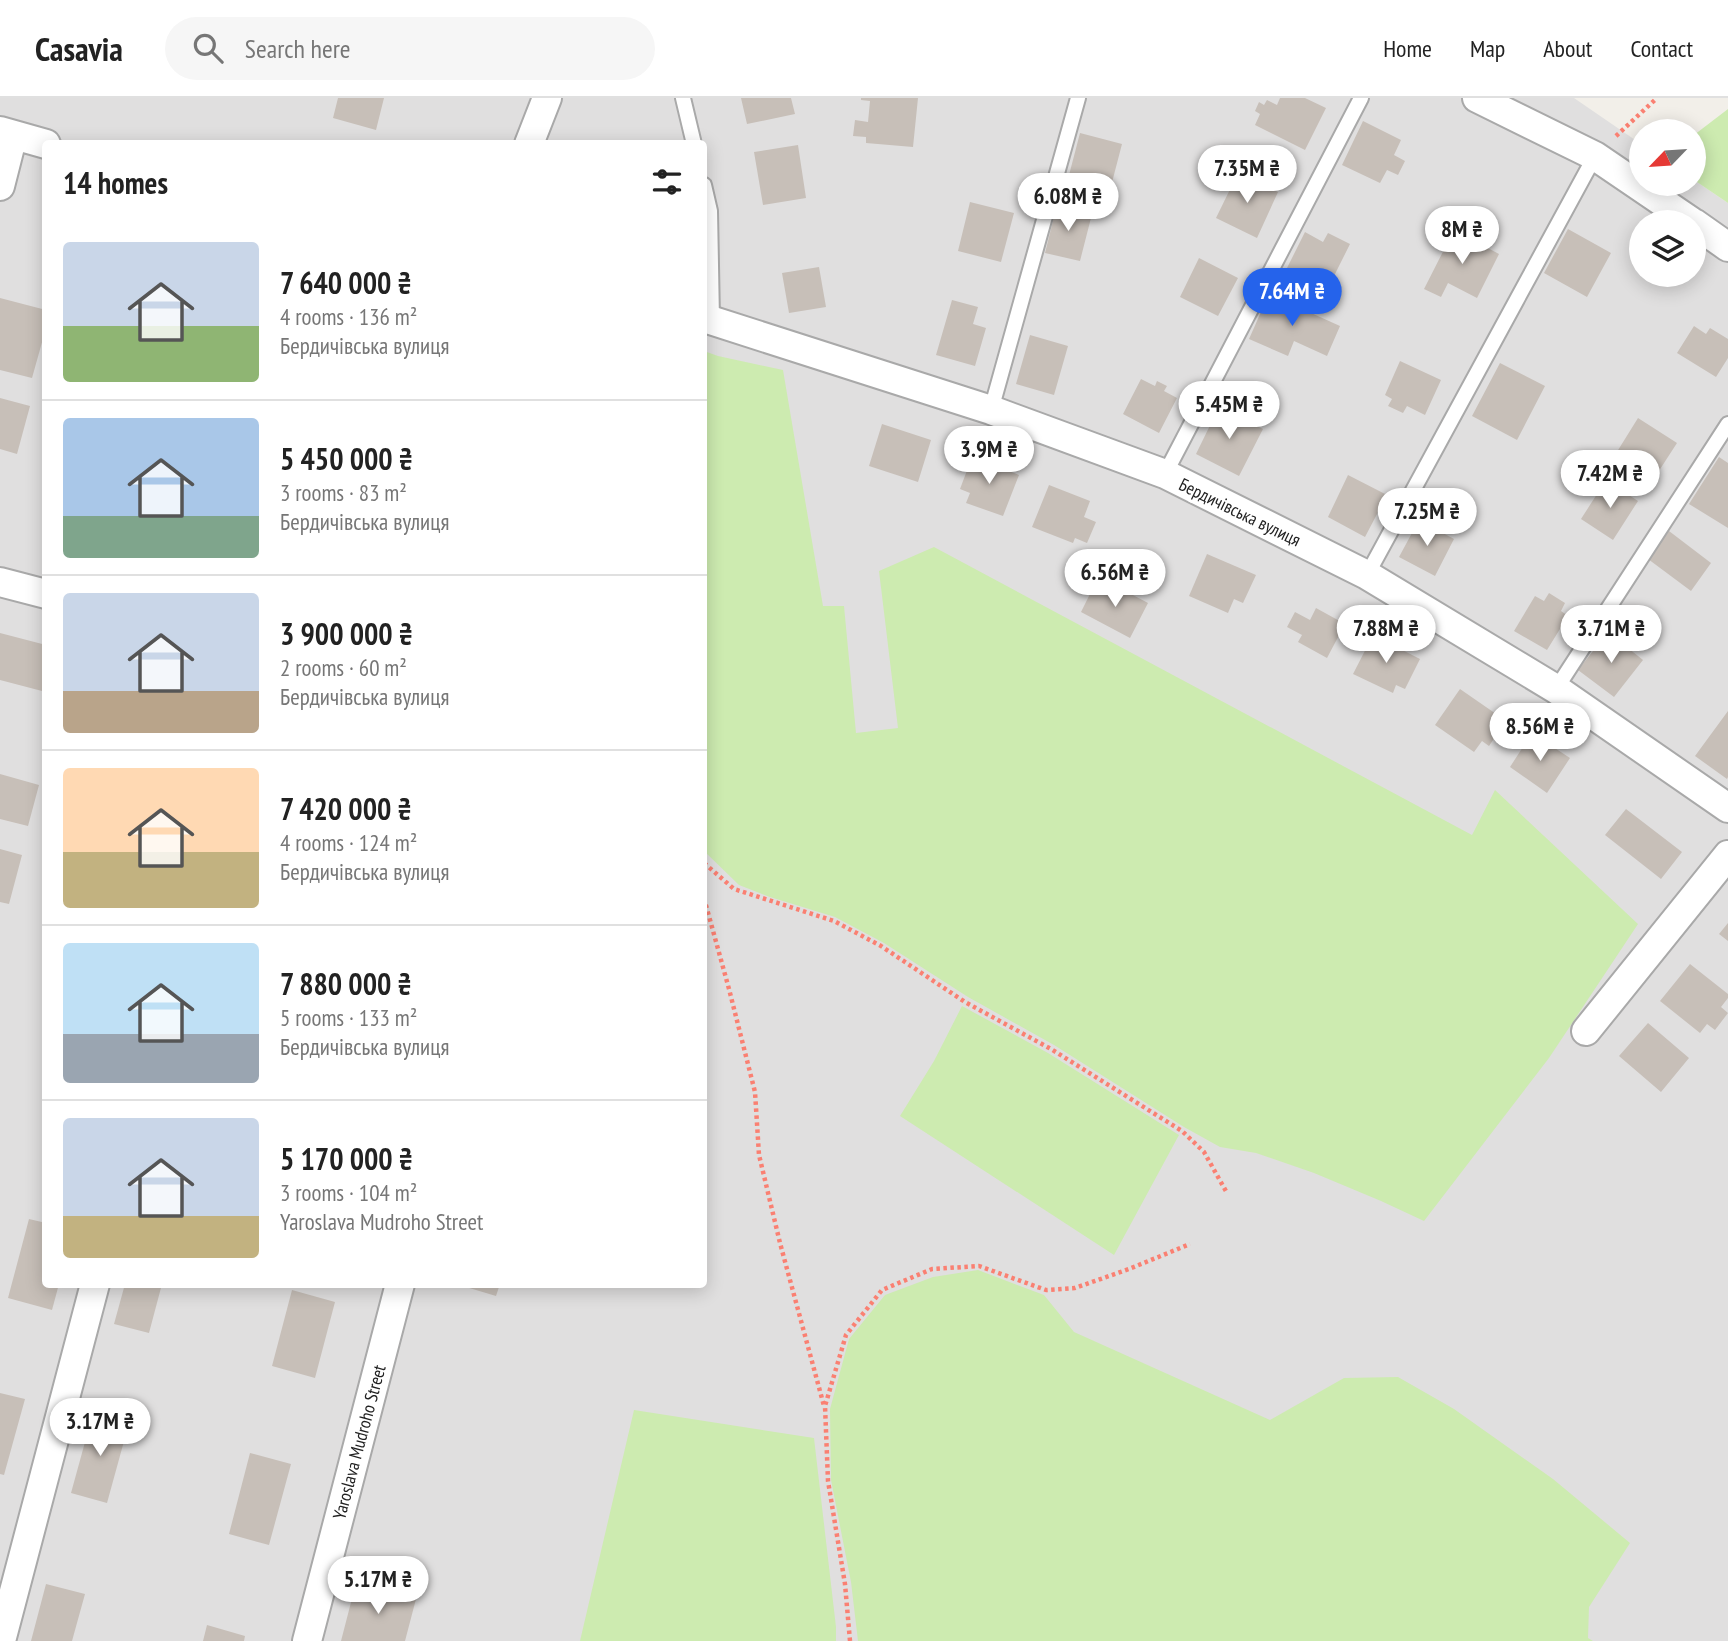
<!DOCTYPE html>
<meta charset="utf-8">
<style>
:root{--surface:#fff;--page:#f6f6f6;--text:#222;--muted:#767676;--line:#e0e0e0;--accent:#2563eb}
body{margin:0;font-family:"PT Sans Narrow",sans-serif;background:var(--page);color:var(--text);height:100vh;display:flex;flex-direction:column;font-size:26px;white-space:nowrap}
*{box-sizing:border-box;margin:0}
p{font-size:23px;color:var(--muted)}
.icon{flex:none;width:38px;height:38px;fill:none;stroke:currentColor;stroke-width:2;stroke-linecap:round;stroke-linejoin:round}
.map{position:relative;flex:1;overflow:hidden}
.side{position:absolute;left:42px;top:42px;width:665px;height:1148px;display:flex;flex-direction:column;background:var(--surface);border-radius:7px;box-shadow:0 4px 18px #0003}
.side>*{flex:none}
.needle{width:46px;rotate:245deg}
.tools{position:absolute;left:1629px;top:21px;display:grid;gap:14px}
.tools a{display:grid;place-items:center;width:77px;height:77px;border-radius:50%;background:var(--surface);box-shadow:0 4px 18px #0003;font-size:35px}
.price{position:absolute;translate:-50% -60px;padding:0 16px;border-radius:24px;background:#fff;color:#222;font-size:23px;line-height:46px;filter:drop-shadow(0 2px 4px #0008)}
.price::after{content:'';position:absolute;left:50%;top:42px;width:21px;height:16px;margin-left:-10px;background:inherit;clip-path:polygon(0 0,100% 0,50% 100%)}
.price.selected{background:var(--accent);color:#fff}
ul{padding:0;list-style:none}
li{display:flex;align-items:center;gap:21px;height:175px;padding:0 21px}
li+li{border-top:2px solid var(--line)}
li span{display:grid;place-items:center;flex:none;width:196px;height:140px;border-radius:7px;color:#555}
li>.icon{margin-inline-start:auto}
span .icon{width:84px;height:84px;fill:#fffc;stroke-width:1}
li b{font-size:30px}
h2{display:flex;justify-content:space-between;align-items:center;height:84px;padding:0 21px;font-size:30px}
header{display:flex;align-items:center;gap:42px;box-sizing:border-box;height:98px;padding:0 35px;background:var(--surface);border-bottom:2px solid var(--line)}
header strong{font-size:33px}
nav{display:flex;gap:38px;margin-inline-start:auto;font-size:24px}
.search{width:490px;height:63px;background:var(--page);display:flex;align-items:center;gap:18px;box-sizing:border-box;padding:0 24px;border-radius:38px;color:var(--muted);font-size:26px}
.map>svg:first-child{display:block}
</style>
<header>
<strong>Casavia</strong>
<div class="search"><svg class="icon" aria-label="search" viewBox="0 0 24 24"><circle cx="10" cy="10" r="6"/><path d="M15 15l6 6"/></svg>Search here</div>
<nav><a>Home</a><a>Map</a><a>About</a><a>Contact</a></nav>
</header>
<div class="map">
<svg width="1728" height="1543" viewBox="0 0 1728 1543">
<rect width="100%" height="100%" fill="#f2efe9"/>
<!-- residential -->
<path fill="#e0dfdf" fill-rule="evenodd" d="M0,0H1574L1641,46L1642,86H1694V82L1728,105V1543H0ZM46,46H704V1186H46ZM1642,124H1694V177H1642Z"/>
<!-- grass -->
<path fill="#cdebb0" d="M1728,11V105L1694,82V37Z
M704,253L718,258L783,272L823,508H844L856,635L898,630L879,473L934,449L1472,737L1495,692L1638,826L1549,960L1424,1123L1381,1103L1314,1075L1256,1055L1220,1049L1184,1029L1054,947L968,899L884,845L835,819L770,799L739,787L704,753Z
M962,908L1048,955L1179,1037L1114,1157L900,1018L934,963Z
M978,1172L1044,1197L1074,1234L1270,1322L1344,1280L1398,1279L1454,1311L1553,1381L1630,1445L1589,1509L1588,1540L1593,1543H858L851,1484L831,1382L830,1311L849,1241L885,1197L933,1179Z
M634,1312L814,1340L836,1529V1543H580Z"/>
<!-- building -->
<path fill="#c7bfb8" d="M338,0H384L376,32L333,20Z
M741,0H791L795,16L747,26Z
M861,0H918L913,49L866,45V39L853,38L855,22L868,24L870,3L861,2Z
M1280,0H1305L1326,10L1305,52L1255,27L1260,16L1255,13L1259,4L1264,7L1267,2L1277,7Z
M1363,23L1401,42L1394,57L1405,63L1398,77L1387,72L1380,85L1342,67Z
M1080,35L1122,46L1110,92L1068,81Z
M798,47L806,100L763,107L754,54Z
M1238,75L1278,94L1257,140L1216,120Z
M970,104L1014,115L1001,164L958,153Z
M1057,107L1092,116L1080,163L1045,155Z
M1568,131L1611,155L1587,199L1544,175Z
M1454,132L1499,156L1477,200L1448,185L1441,199L1424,191Z
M1305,134L1323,144L1328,135L1350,146L1327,192L1286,172Z
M1199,160L1238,180L1218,218L1180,199Z
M819,169L826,209L789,215L782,175Z
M1269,196L1340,228L1327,258L1294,243L1288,258L1249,241Z
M0,200L46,212V230L32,280L0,272Z
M952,202L978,209L973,226L986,230L975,268L936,257Z
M1694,228L1706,236L1710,230L1728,241V260L1716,279L1677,255Z
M1030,237L1068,248L1054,297L1016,286Z
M1400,263L1441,282L1425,317L1407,308L1403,315L1388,308L1392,301L1385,297Z
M1500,265L1545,288L1517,342L1472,318Z
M1141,281L1155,288L1157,283L1167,288L1164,293L1177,300L1159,335L1123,316Z
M0,300L30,308L17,356L0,351Z
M1219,309L1263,331L1239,378L1196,356Z
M1638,320L1677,345L1653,382L1615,357Z
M882,326L931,342L918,384L869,368Z
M972,359L1019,377L1003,418L966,405L970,395L960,391Z
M1719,359L1728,365V430L1689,406Z
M1348,377L1387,397L1365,439L1328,419Z
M1606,382L1638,403L1613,442L1581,421Z
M1049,387L1090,403L1084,419L1096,424L1087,445L1075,440L1073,445L1032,429Z
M1419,422L1454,441L1435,478L1399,459Z
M1669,433L1711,465L1691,493L1648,461Z
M1207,456L1256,477L1243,505L1234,501L1228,515L1189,498Z
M1095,486L1110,494L1114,487L1148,505L1130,540L1081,514Z
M1549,495L1565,505L1561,513L1568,518L1547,552L1514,533L1535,498L1544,503Z
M1316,510L1345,526L1327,560L1298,544L1302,537L1287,529L1295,514L1310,522Z
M1608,534L1643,562L1614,599L1578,572Z
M0,535L46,547V581L42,593L0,582Z
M1373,537L1420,561L1405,591L1396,587L1393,595L1353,576Z
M1460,591L1499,618L1490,631L1497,636L1489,648L1482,643L1474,654L1435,627Z
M1728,613V679L1727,681L1695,658Z
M1532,635L1570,660L1547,695L1510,669Z
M0,676L39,687L28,728L0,721Z
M1626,711L1682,754L1661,781L1605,737Z
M0,751L22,757L9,806L0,804Z
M1728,825V843L1719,836Z
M1690,866L1728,896V900L1721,909L1728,915L1715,932L1707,926L1700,935L1660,903Z
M1648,925L1689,960L1661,994L1619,958Z
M29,1121L46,1125V1186H59L52,1212L8,1200Z
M125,1186H162L149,1235L114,1226Z
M456,1186H500L496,1198Z
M292,1192L335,1204L315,1280L272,1268Z
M0,1295L25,1301L4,1377L0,1376Z
M93,1315L129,1325L107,1405L71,1395Z
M250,1355L291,1366L269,1447L229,1436Z
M356,1485L416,1501L405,1543H341Z
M46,1486L85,1496L72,1543H31Z
M207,1527L245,1538L244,1543H203Z"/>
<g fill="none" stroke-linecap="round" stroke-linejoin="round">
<defs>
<path id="lane" d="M683,0L694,46
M704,87L710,113L712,222
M991,312L1078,0
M1165,376L1361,0
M1367,477L1595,58
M1556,591L1728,326"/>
<path id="street" d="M1477,0L1595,58L1692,124
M0,33L46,46
M529,46L547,0
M0,88L13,37
M1694,125L1728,149
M704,220L991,312L1165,376L1367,477L1556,591L1728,710
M0,484L46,496
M1586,933L1728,757
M1,1543L95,1186
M307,1543L400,1186"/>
</defs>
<!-- lane casing -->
<use href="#lane" stroke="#a9a9a9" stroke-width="18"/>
<!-- street casing -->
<use href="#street" stroke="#a9a9a9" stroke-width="32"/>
<!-- path -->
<path stroke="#fa8072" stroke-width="4.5" stroke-dasharray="3.5 3.5" stroke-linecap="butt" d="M1616,38L1657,0
M704,765L734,791L834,823L881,848L965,904L1051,951L1182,1033L1204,1054L1227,1095
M704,800L729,891L755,994L759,1057L780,1145L824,1308
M850,1543L845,1486L828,1383L825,1308L846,1237L882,1192L932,1171L979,1168L1046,1192L1075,1190L1129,1171L1190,1146"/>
<!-- lane -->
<use href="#lane" stroke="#fff" stroke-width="14"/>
<!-- street -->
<use href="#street" stroke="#fff" stroke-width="28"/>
</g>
<g text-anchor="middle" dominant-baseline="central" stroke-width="6" stroke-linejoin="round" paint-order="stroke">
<!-- street labels -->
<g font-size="18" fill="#222" stroke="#fff">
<text transform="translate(1240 414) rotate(26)">Бердичівська вулиця</text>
<text transform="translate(359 1344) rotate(-75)">Yaroslava Mudroho Street</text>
</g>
</g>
</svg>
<div class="tools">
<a><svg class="needle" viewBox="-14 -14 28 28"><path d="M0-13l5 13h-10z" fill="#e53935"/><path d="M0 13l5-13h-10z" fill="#767676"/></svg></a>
<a><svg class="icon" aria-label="layers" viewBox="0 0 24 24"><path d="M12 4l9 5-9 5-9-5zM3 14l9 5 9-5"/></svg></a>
</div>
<b class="price" style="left:1247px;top:107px">7.35M ₴</b>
<b class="price" style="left:1068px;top:135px">6.08M ₴</b>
<b class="price" style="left:1462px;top:168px">8M ₴</b>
<b class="price selected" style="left:1292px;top:230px">7.64M ₴</b>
<b class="price" style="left:1229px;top:343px">5.45M ₴</b>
<b class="price" style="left:989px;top:388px">3.9M ₴</b>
<b class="price" style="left:1610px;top:412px">7.42M ₴</b>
<b class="price" style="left:1427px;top:450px">7.25M ₴</b>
<b class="price" style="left:1115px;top:511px">6.56M ₴</b>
<b class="price" style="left:1386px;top:567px">7.88M ₴</b>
<b class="price" style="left:1611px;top:567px">3.71M ₴</b>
<b class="price" style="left:1540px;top:665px">8.56M ₴</b>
<b class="price" style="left:100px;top:1360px">3.17M ₴</b>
<b class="price" style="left:378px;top:1518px">5.17M ₴</b>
<section class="side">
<h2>14 homes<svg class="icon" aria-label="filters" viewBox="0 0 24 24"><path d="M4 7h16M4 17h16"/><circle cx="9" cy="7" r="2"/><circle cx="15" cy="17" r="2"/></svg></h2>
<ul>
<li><span style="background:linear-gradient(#c9d6e8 60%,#8fb573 0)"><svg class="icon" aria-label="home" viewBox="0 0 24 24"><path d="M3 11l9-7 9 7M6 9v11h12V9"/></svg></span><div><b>7 640 000 ₴</b><p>4 rooms · 136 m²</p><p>Бердичівська вулиця</p></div></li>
<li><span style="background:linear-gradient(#a9c7e8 70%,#7fa58c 0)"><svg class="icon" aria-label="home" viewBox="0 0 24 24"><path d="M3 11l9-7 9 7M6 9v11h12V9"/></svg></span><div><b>5 450 000 ₴</b><p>3 rooms · 83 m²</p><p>Бердичівська вулиця</p></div></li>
<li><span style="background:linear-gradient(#c9d6e8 70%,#b9a48a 0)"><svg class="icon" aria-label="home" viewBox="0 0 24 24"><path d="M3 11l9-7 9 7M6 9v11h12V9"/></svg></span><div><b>3 900 000 ₴</b><p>2 rooms · 60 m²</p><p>Бердичівська вулиця</p></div></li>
<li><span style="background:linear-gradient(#ffd9b3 60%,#c2b280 0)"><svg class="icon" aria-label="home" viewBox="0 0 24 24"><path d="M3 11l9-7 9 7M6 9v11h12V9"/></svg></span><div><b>7 420 000 ₴</b><p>4 rooms · 124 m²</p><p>Бердичівська вулиця</p></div></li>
<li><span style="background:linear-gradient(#bfe0f5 65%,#9aa5b1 0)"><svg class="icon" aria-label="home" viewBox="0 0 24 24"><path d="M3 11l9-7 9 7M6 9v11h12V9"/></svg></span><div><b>7 880 000 ₴</b><p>5 rooms · 133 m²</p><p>Бердичівська вулиця</p></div></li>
<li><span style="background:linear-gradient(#c9d6e8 70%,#c2b280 0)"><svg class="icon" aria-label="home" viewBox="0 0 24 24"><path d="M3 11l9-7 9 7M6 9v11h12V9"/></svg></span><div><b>5 170 000 ₴</b><p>3 rooms · 104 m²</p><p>Yaroslava Mudroho Street</p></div></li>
</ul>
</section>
</div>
